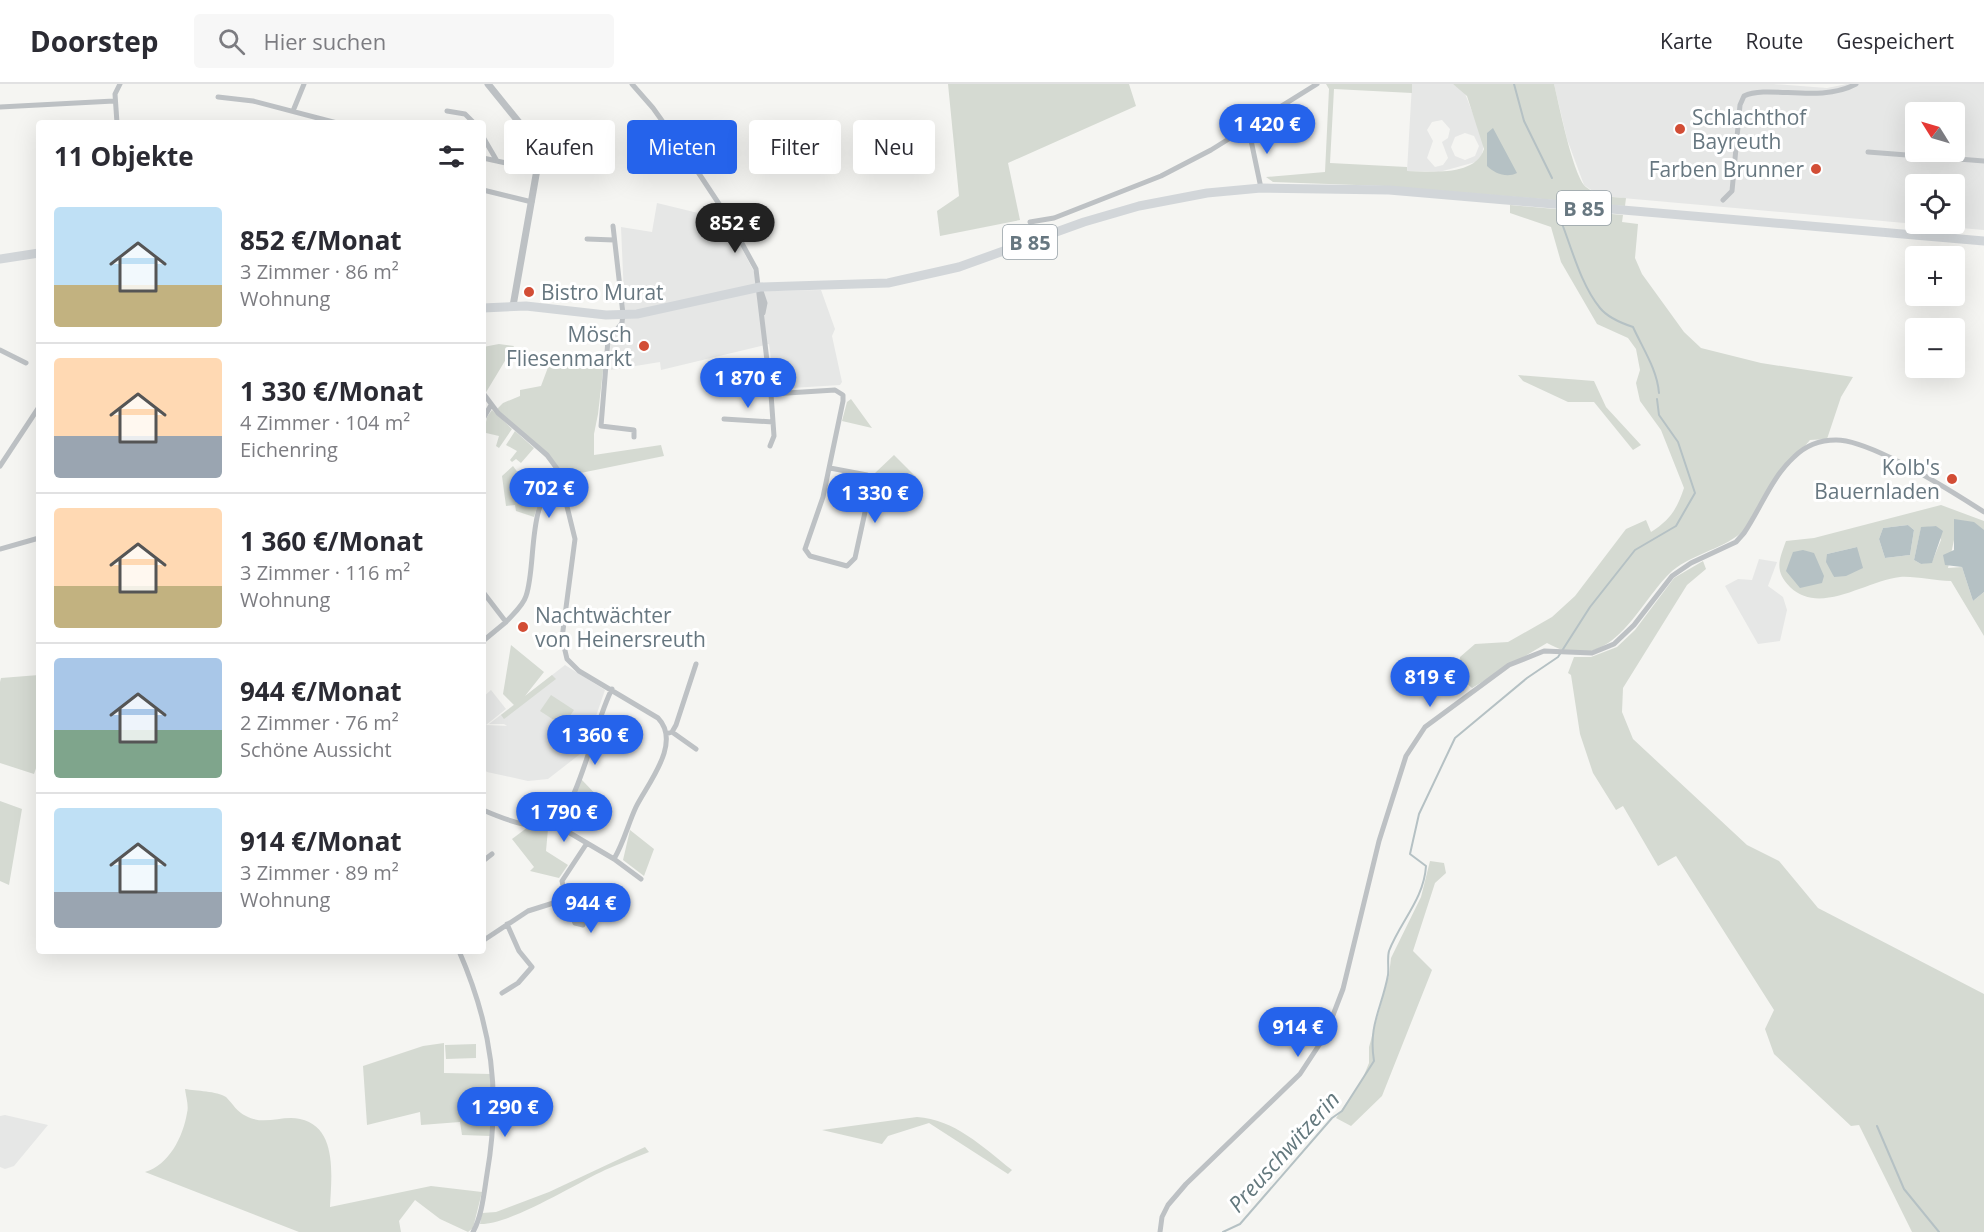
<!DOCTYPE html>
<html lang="de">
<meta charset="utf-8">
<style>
:root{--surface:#fff;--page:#f7f7f7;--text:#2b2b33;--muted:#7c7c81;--line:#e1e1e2;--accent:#2563eb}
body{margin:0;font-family:"Open Sans",sans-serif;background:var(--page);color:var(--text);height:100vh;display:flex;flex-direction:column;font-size:22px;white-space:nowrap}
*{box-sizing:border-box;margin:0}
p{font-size:20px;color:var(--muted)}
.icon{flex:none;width:33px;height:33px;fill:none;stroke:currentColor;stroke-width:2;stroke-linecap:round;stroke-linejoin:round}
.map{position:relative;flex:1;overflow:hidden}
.side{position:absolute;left:36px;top:36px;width:450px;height:834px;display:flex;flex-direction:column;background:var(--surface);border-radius:6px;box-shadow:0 6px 24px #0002}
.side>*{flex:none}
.guide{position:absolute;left:504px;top:36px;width:570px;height:54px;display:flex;gap:12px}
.needle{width:39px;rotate:307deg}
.fabs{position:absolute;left:1905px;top:18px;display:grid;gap:12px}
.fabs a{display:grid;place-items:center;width:60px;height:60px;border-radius:6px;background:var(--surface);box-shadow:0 6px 24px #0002;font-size:30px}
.price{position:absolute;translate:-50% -51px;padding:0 14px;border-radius:21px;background:var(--accent);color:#fff;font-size:20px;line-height:39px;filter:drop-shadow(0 2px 3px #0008)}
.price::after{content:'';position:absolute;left:50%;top:36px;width:18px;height:14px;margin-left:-9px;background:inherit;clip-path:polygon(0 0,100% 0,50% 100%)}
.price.selected{background:#222;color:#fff}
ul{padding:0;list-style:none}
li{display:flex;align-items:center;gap:18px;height:150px;padding:0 18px}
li+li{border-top:2px solid var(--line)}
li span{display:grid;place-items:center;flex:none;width:168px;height:120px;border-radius:6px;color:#555}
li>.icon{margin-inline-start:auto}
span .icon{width:72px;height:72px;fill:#fffc;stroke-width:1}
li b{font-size:26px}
h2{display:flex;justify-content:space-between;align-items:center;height:72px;padding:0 18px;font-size:26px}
.tag{padding:0 21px;border-radius:6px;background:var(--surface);box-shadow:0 6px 24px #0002;font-size:21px;line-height:54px}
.tag.selected{background:var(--accent);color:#fff}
header{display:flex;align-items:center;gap:36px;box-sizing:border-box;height:84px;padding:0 30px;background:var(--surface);border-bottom:2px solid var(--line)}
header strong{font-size:28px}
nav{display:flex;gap:33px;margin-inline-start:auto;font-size:21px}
.search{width:420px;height:54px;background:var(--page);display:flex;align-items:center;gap:15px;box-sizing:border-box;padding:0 21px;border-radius:6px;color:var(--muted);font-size:22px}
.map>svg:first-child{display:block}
</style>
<header>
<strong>Doorstep</strong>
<div class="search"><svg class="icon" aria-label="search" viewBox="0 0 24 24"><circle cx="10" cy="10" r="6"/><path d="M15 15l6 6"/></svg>Hier suchen</div>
<nav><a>Karte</a><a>Route</a><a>Gespeichert</a></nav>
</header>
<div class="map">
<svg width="1984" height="1148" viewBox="0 0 1984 1148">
<rect width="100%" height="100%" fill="#f5f5f2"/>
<!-- built -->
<path fill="#e6e7e6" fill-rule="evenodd" d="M1412,0H1453L1464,7L1484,58L1482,71L1476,78L1439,88L1407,87ZM1442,36L1450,45L1448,54L1442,58L1448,74L1443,81L1435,83L1427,74L1433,57L1427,46L1432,38ZM1465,49L1474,52L1479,62L1475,72L1465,76L1455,72L1451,63L1455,53Z
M1554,0H1773L1827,4L1847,0H1984V146L1600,112L1584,101L1567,55ZM1916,28H1954V68H1916ZM1916,100H1954V140H1916Z
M657,119L727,136L764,207L821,206L835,245L832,252L842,298L840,301L775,305L769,260L661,286L660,278L611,286L610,258L625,236L621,143L652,148Z
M1759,475L1777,478L1768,502L1783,513L1787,526L1780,557L1758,560L1725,502L1738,495L1752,496Z
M565,581L605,606L584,667L548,695L528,697L487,688L483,685V613L491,606L506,625L486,641L507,642L504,640H489Z
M5,1031L48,1041L14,1082L5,1085L0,1083V1032Z"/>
<!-- green -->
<path fill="#d5dad2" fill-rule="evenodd" d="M948,0H1129L1136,22L1008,79L1020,136L940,152L937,127L959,112Z
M1326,0H1412V9L1334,5L1330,79L1407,83V87C1431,88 1476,92 1484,65L1467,12L1453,0H1554C1559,20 1573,92 1586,103C1598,113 1611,113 1626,114L1625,122L1384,102L1273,98L1266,93L1325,88L1329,5Z
M1510,121L1623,131L1622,138L1638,140L1635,174L1642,190L1684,248L1701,264L1761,279L1853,293L1841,313L1827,355L1810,356C1799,369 1787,382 1778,395C1768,410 1754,438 1741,449C1721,466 1688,471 1669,490C1636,523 1610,594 1547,559L1472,604L1459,593L1460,573L1475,560L1508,558L1552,533L1575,512L1626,445L1646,436L1651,448C1670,436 1677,425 1684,404L1661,346L1640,317L1636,299L1640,286L1636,265L1628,254L1597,240L1561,178L1551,143L1510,129Z
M499,260L514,262L485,310L483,263Z
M567,269L602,273L604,278L598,330L594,350V371L661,361L664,372L561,393L559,386L496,326L503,319L520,312V306L541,302L553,270Z
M1518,291L1594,297L1606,323L1641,361L1633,366L1594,318H1568L1523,297Z
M851,315L872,344L842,337L847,318Z
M492,326L512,345L499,364L496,362L499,352L486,349L483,353L487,333Z
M515,347L534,364L521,379L516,375L512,378L510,376L517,367L506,361Z
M894,371L919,396L918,397L875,389Z
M513,382L522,394L527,393L536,400L530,407L516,403L514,413L519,415L520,419L528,421L532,413L539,417L534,433L516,427L515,421L506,422L502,392Z
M1941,421L1984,437V446L1954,456L1948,484L1962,483L1973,517L1984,508V552L1951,497C1934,497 1916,492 1900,493C1865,497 1820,532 1790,503C1774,487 1779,476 1786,457L1814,454ZM1908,441L1914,446L1910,471L1885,474L1879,455L1883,444ZM1936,442L1941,456L1932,478L1921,480L1914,476L1921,444ZM1857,463L1834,493L1827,470Z
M1703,477L1706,485L1687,501L1623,604L1622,628L1633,655L1747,761L1779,777L1818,824L1984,910V1148H1912L1859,1041L1851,1042L1774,970L1765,945L1774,926L1676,772L1658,782L1623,722L1616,726L1593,689L1580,650L1571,591L1568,589L1574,573H1591L1617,563L1635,546L1674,494Z
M511,561L544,588L525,612L552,591L556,595L504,635L501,631L514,621L503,610Z
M39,591V676L34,690L0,679V598L1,594Z
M551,611L574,626L563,642L540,627Z
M581,695L607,722L599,743L573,716Z
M0,717L22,725L9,801L0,797Z
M528,743L548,745L546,767L568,781L559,794L530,787L534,783L512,755Z
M630,746L654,765L644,792L623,776Z
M1430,777L1444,779L1446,789L1435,799L1413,867L1432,886L1382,1012L1351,1042L1336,1034L1362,996L1369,979V963L1389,891L1391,874L1421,813Z
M444,959V989L491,990V1052L462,1051L460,1038L421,1041L420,1028L367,1041L363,982L423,962Z
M476,960V974L446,975L445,961Z
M185,1005C196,1007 217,1007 226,1013C232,1019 238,1029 246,1032C264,1042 282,1031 300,1035C339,1043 331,1096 330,1123L431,1102L482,1108L473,1144L468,1148L440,1135L415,1116L399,1137L401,1148H299L145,1088C169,1081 183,1053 187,1029C189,1022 186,1013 185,1005Z
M917,1033C954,1035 983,1063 1012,1086L1008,1090L929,1039L888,1052L882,1060L822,1046Z
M645,1063L649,1068C634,1074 619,1080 605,1086C575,1100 510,1141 480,1140L482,1129L496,1128L549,1108Z"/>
<!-- water -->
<path fill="#b5c1c4" d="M1493,44L1517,89C1507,94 1495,90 1487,82V49Z
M1954,435L1974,438L1984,446V508L1973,517L1962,483L1945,481L1943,471L1954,466Z
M1908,441L1914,446L1910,471L1885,474L1879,455L1883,444Z
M1936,442L1943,447L1932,479L1921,480L1914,476L1921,443Z
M1857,463L1863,484L1846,492L1834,493L1826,478L1827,470Z
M1803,466L1814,469L1824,492L1822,499L1800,504L1786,487L1793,468Z"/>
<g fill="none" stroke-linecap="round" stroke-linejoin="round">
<!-- stream -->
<path stroke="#b5c1c4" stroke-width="2" d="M1514,0L1524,37L1552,94
M1561,137C1572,165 1581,201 1600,224C1608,234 1621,239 1633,243C1643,265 1657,285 1659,309
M1877,1042L1904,1105L1939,1148
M1223,1148L1240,1140L1332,1034L1342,1027L1374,977C1368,941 1382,924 1388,891C1389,883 1387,874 1389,867C1400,838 1424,815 1426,782L1410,770L1419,730L1455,654L1527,594L1558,573L1590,523L1635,466L1676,442L1695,409L1678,358L1659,331L1657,315"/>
<!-- minor -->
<path stroke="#bdc1c4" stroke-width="5" d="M632,0L653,24L690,76L727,132L756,185L771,310L774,352L770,362
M218,13L253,17L337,39
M0,23L114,17
M293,27L304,0
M447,27L465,30L474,39
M117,39L115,10L120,0
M1248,42L1261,104
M483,53L497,77
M1868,68L1984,77
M483,74L538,86
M483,106L532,118
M1723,116L1732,107L1740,21L1744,12C1768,0 1819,20 1856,0
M1030,138L1054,134L1161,92L1211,66L1317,0
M613,142L623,230L622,239L608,256L601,342L634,346V353
M587,155L614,156
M760,204L765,219L763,229
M0,266L26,279
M483,309L498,329L547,371L558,386L575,455L562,554L567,575L579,587L658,634C682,659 648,699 636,723C628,740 624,758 614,775
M771,310L835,306L843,311V317L823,413L805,465L810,472L847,482L855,474L872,396L867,391L830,384
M483,335L491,321
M724,335L773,338
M0,382L39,323
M0,465L39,454
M483,508L506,538L483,557
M506,538C513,530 523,522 526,512C537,481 526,413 560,397
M672,648L696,665
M666,650L672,648L676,641L696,580
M483,726C499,733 538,749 554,739C578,724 596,634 612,605
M553,739L614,775L641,795
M483,777L492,770
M566,815L575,839L583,841L585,833L571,826
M484,856L528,827L566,815L562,797L587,759
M459,867C492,943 501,1009 487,1090C484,1109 482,1132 473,1148
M502,909L518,899L532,883L519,867L507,840
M1160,1148L1162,1133L1168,1121L1186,1100L1300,990L1325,952L1343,905L1379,757L1406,672L1425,643L1509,581L1544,567L1592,569L1614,560L1634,541L1672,492L1691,479L1736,458L1744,449C1761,424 1771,394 1794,373C1805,362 1820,356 1836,356C1871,356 1953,408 1984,428"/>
<!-- tertiary -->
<path stroke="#bdc1c4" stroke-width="7" d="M488,0L526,47L539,74L513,222"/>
<!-- primary -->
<path stroke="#d2d6d9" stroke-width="9" d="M0,175L39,169
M483,224L526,222L606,231L637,230L760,203L888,199L959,183L1084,138L1139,122L1207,109L1261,104L1389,106L1984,157"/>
</g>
<!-- markers -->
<g fill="#d24d35" stroke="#fff" stroke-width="2">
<circle cx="1680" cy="45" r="6"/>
<circle cx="1816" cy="85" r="6"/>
<circle cx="529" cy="208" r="6"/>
<circle cx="644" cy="262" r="6"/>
<circle cx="1952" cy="395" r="6"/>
<circle cx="523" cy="543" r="6"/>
</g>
<g text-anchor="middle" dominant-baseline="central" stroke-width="6" stroke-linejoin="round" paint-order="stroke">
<!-- shield labels -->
<g fill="#fff" stroke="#95a0a6" stroke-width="1.5">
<rect x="1557" y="107" width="54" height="34" rx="4.5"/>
<rect x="1003" y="141" width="54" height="34" rx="4.5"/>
</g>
<g font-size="20" font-weight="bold" fill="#677780">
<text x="1584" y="124">B 85</text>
<text x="1030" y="158">B 85</text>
</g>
<!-- poi labels -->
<g font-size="21" fill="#677780" stroke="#fff" text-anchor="start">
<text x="1692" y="33">Schlachthof<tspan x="1692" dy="24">Bayreuth</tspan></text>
<text x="1804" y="85" text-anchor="end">Farben Brunner</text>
<text x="541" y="208">Bistro Murat</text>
<text x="632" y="250" text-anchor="end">Mösch<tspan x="632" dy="24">Fliesenmarkt</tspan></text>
<text x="1940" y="383" text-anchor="end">Kolb's<tspan x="1940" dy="24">Bauernladen</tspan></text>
<text x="535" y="531">Nachtwächter<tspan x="535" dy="24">von Heinersreuth</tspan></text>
</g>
<!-- water labels -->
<g font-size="22" font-style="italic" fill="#63787d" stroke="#fff">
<text transform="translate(1283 1067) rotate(-48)">Preuschwitzerin</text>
</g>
</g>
</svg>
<div class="fabs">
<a><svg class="needle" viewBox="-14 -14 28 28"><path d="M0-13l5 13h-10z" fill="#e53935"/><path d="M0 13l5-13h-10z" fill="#7c7c81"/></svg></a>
<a><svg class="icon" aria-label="locate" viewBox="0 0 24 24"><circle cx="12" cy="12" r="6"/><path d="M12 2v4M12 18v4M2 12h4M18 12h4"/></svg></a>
<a>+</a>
<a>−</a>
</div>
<b class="price" style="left:1267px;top:71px">1 420 €</b>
<b class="price selected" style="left:735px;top:170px">852 €</b>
<b class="price" style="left:748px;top:325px">1 870 €</b>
<b class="price" style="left:549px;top:435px">702 €</b>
<b class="price" style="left:875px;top:440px">1 330 €</b>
<b class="price" style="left:1430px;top:624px">819 €</b>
<b class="price" style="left:595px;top:682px">1 360 €</b>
<b class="price" style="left:564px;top:759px">1 790 €</b>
<b class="price" style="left:591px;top:850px">944 €</b>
<b class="price" style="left:1298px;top:974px">914 €</b>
<b class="price" style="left:505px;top:1054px">1 290 €</b>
<div class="guide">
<a class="tag">Kaufen</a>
<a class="tag selected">Mieten</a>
<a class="tag">Filter</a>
<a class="tag">Neu</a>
</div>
<section class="side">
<h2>11 Objekte<svg class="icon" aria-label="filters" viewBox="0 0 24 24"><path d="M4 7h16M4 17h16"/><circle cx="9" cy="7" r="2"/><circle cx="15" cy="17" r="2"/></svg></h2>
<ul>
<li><span style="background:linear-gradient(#bfe0f5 65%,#c2b280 0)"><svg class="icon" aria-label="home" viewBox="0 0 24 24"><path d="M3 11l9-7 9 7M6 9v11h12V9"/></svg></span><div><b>852 €/Monat</b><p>3 Zimmer · 86 m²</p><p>Wohnung</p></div></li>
<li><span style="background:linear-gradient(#ffd9b3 65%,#9aa5b1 0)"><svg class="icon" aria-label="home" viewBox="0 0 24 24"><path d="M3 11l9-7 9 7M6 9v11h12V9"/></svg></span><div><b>1 330 €/Monat</b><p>4 Zimmer · 104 m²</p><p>Eichenring</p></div></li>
<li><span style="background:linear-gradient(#ffd9b3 65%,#c2b280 0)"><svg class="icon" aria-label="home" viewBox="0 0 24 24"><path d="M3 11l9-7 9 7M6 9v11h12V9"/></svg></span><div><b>1 360 €/Monat</b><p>3 Zimmer · 116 m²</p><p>Wohnung</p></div></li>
<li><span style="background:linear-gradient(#a9c7e8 60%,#7fa58c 0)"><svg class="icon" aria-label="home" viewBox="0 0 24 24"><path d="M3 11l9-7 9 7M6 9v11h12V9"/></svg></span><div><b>944 €/Monat</b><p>2 Zimmer · 76 m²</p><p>Schöne Aussicht</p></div></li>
<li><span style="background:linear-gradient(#bfe0f5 70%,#9aa5b1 0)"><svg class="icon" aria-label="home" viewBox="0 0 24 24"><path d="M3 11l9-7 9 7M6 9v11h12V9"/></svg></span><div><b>914 €/Monat</b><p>3 Zimmer · 89 m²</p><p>Wohnung</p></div></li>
</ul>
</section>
</div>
